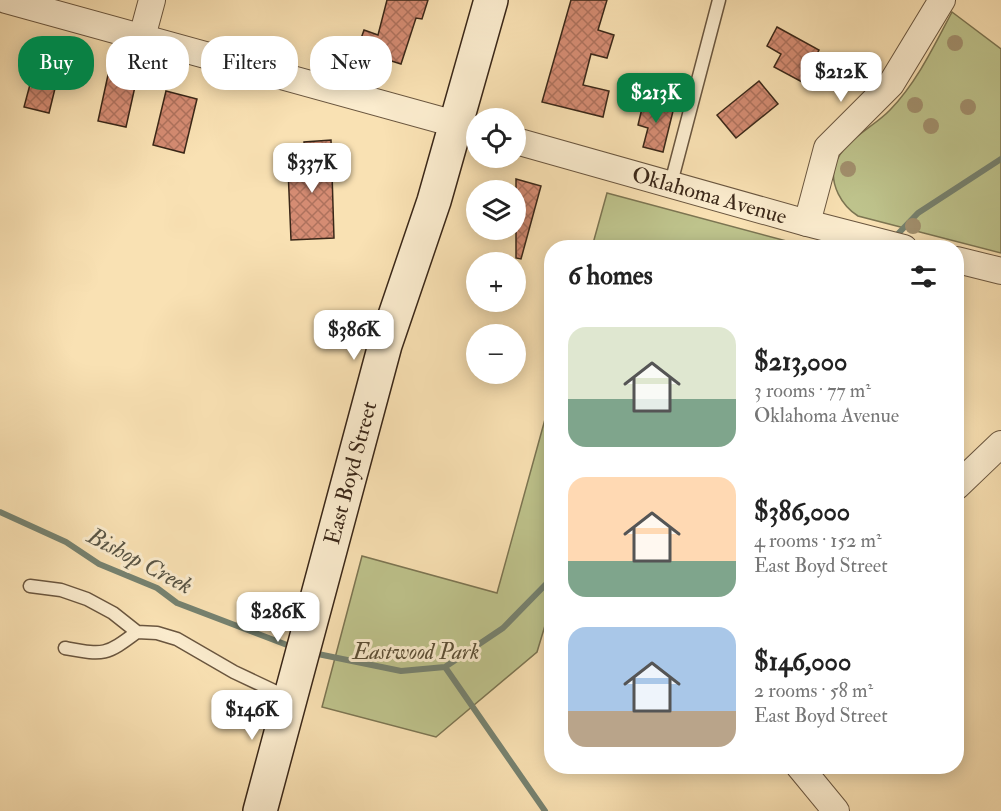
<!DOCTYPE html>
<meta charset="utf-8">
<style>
:root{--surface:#fff;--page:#f6f6f6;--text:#222;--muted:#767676;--accent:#0b8043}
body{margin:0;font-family:"IM FELL Double Pica",serif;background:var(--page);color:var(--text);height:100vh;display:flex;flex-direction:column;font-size:22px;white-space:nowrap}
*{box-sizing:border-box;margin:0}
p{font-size:20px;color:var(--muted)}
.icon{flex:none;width:33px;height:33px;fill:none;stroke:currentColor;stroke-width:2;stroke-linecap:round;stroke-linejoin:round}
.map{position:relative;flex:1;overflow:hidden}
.sheet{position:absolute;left:544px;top:240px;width:420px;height:534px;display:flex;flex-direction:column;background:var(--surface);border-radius:24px;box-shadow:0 3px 15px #0003}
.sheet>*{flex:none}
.banner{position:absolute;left:18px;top:36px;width:436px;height:54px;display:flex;gap:12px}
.tools{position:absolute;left:466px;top:108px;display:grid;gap:12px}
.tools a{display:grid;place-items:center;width:60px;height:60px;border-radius:50%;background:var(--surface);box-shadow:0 3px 15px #0003;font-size:30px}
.price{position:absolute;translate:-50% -51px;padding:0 14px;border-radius:12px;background:#fff;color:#222;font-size:20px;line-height:39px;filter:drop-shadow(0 2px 3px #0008)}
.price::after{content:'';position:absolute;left:50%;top:36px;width:18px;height:14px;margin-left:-9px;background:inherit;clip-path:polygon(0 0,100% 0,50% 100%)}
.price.selected{background:var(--accent);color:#fff}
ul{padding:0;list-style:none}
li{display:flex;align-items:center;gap:18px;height:150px;padding:0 24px}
li span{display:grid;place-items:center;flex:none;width:168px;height:120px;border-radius:18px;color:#555}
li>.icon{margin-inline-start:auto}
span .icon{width:72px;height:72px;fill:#fffc;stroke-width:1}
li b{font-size:26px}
h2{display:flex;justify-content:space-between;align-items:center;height:72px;padding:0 24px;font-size:26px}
.pill{padding:0 21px;border-radius:24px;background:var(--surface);box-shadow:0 3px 15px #0003;font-size:21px;line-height:54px}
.pill.selected{background:var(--accent);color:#fff}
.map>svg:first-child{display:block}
</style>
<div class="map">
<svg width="1001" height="811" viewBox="0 0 1001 811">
<defs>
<pattern id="building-cross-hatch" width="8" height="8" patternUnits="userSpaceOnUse" patternTransform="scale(1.5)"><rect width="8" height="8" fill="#d58c73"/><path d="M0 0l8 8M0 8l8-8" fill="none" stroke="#ae725d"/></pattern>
</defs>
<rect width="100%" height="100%" fill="#f9e1b3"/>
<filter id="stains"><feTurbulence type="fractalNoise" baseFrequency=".00333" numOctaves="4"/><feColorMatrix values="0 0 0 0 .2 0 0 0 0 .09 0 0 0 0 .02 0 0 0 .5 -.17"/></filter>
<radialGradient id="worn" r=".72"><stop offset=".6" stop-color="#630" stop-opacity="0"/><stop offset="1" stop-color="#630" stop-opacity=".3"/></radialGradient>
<!-- park -->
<path fill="#bec38c" stroke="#7c7552" stroke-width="1.5" d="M952,12L1001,49V253L858,216C842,206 829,184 835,165C842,141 874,127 890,110C917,82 934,46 952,12Z
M607,193L809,247H592Z
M552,394V614L547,619L537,652L436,737L322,707L362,556L497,593Z"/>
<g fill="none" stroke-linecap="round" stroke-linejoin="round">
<!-- stream -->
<path stroke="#768270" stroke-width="6" d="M894,238L918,213L1001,159
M0,512L66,542L99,564L157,588L177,603L295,648
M313,653L401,671L445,667L503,628L552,578
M445,667L545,811"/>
</g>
<!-- building -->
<path fill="url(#building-cross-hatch)" stroke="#3a2718" stroke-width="1.5" d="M387,0H428L422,19L416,18L401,64L357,50L364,30L378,35Z
M571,0H607L598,30L614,35L607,58L591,54L583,85L609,91L603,117L542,102Z
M777,27L819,50L802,82L774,67L781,54L767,46Z
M36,62L60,68L49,113L24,107Z
M108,75L136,82L126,127L98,121Z
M759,81L778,104L736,138L717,115Z
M166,91L197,99L184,153L153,145Z
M644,100L674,107L663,152L643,147L648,128L638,125Z
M331,140L334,238L291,240L288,169L305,168L304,142Z
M516,179L541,186L521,259L516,258Z"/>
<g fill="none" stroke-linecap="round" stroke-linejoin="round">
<defs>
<path id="lane" d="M671,183L719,0
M30,586L61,590L87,599L113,613L137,632L157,633L177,639L234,672L289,698
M65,648C104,655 105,656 137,632"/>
<g id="street">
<path d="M6,0L477,130"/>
<path d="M142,37L152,0"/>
<path id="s1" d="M516,141L807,223L904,248"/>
<path d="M807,223L827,148L891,84L942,0"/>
<path d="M957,260L1001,271"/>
<path d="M957,486L1001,444"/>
<path d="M799,766L836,811"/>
</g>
<g id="secondary">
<path id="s2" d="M260,811L385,345L434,201L491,0"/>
</g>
</defs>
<!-- lane casing -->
<use href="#lane" stroke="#6a563f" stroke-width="15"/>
<!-- street casing -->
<use href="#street" stroke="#6a563f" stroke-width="28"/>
<!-- secondary casing -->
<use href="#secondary" stroke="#3a2718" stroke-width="36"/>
<!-- lane -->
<use href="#lane" stroke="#fbecce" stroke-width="12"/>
<!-- street -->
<use href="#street" stroke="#fbecce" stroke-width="26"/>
<!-- secondary -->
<use href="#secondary" stroke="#fbecce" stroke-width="33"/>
</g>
<!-- trees -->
<g fill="#a2906e">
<circle cx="955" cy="43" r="8"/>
<circle cx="915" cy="105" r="8"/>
<circle cx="968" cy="107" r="8"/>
<circle cx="931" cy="126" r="8"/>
<circle cx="848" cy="169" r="8"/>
<circle cx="913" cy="226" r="8"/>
</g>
<g text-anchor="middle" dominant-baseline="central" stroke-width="6" stroke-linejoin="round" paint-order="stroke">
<!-- street labels -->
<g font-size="22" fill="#3a2718" stroke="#fbecce">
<text stroke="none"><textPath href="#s1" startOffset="201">Oklahoma Avenue</textPath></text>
<text stroke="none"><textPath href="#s2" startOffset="350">East Boyd Street</textPath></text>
</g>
<!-- park labels -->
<g font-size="22" font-style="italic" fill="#5b4e35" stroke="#fbecce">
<text x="416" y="652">Eastwood Park</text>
</g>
<!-- water labels -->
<g font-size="24" font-style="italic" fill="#585444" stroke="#fbecce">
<text transform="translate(140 561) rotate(28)">Bishop Creek</text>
</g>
</g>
<rect width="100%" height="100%" filter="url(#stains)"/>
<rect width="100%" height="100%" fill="url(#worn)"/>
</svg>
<div class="tools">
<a><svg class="icon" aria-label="locate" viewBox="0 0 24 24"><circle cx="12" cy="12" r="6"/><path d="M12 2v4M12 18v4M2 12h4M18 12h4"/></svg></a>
<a><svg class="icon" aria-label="layers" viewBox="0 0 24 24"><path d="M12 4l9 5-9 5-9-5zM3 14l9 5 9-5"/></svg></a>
<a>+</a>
<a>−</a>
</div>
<b class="price" style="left:841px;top:103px">$212K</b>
<b class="price selected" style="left:656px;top:124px">$213K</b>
<b class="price" style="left:312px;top:194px">$337K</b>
<b class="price" style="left:354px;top:361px">$386K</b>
<b class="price" style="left:278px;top:643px">$286K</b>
<b class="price" style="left:252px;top:741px">$146K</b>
<div class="banner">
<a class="pill selected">Buy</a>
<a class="pill">Rent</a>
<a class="pill">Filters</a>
<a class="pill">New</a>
</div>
<section class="sheet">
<h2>6 homes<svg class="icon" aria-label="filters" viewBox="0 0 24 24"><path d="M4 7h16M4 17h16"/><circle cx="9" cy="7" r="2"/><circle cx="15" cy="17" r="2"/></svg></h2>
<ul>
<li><span style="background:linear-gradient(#dfe7d0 60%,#7fa58c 0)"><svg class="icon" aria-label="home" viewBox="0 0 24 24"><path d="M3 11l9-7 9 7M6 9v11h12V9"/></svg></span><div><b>$213,000</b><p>3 rooms · 77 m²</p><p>Oklahoma Avenue</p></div></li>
<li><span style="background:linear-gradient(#ffd9b3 70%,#7fa58c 0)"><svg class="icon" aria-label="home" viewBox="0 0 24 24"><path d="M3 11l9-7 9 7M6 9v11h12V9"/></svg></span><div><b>$386,000</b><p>4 rooms · 152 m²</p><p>East Boyd Street</p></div></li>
<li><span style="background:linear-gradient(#a9c7e8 70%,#b9a48a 0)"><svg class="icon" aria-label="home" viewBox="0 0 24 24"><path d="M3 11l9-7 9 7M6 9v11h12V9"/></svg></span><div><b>$146,000</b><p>2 rooms · 58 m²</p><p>East Boyd Street</p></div></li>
</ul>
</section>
</div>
